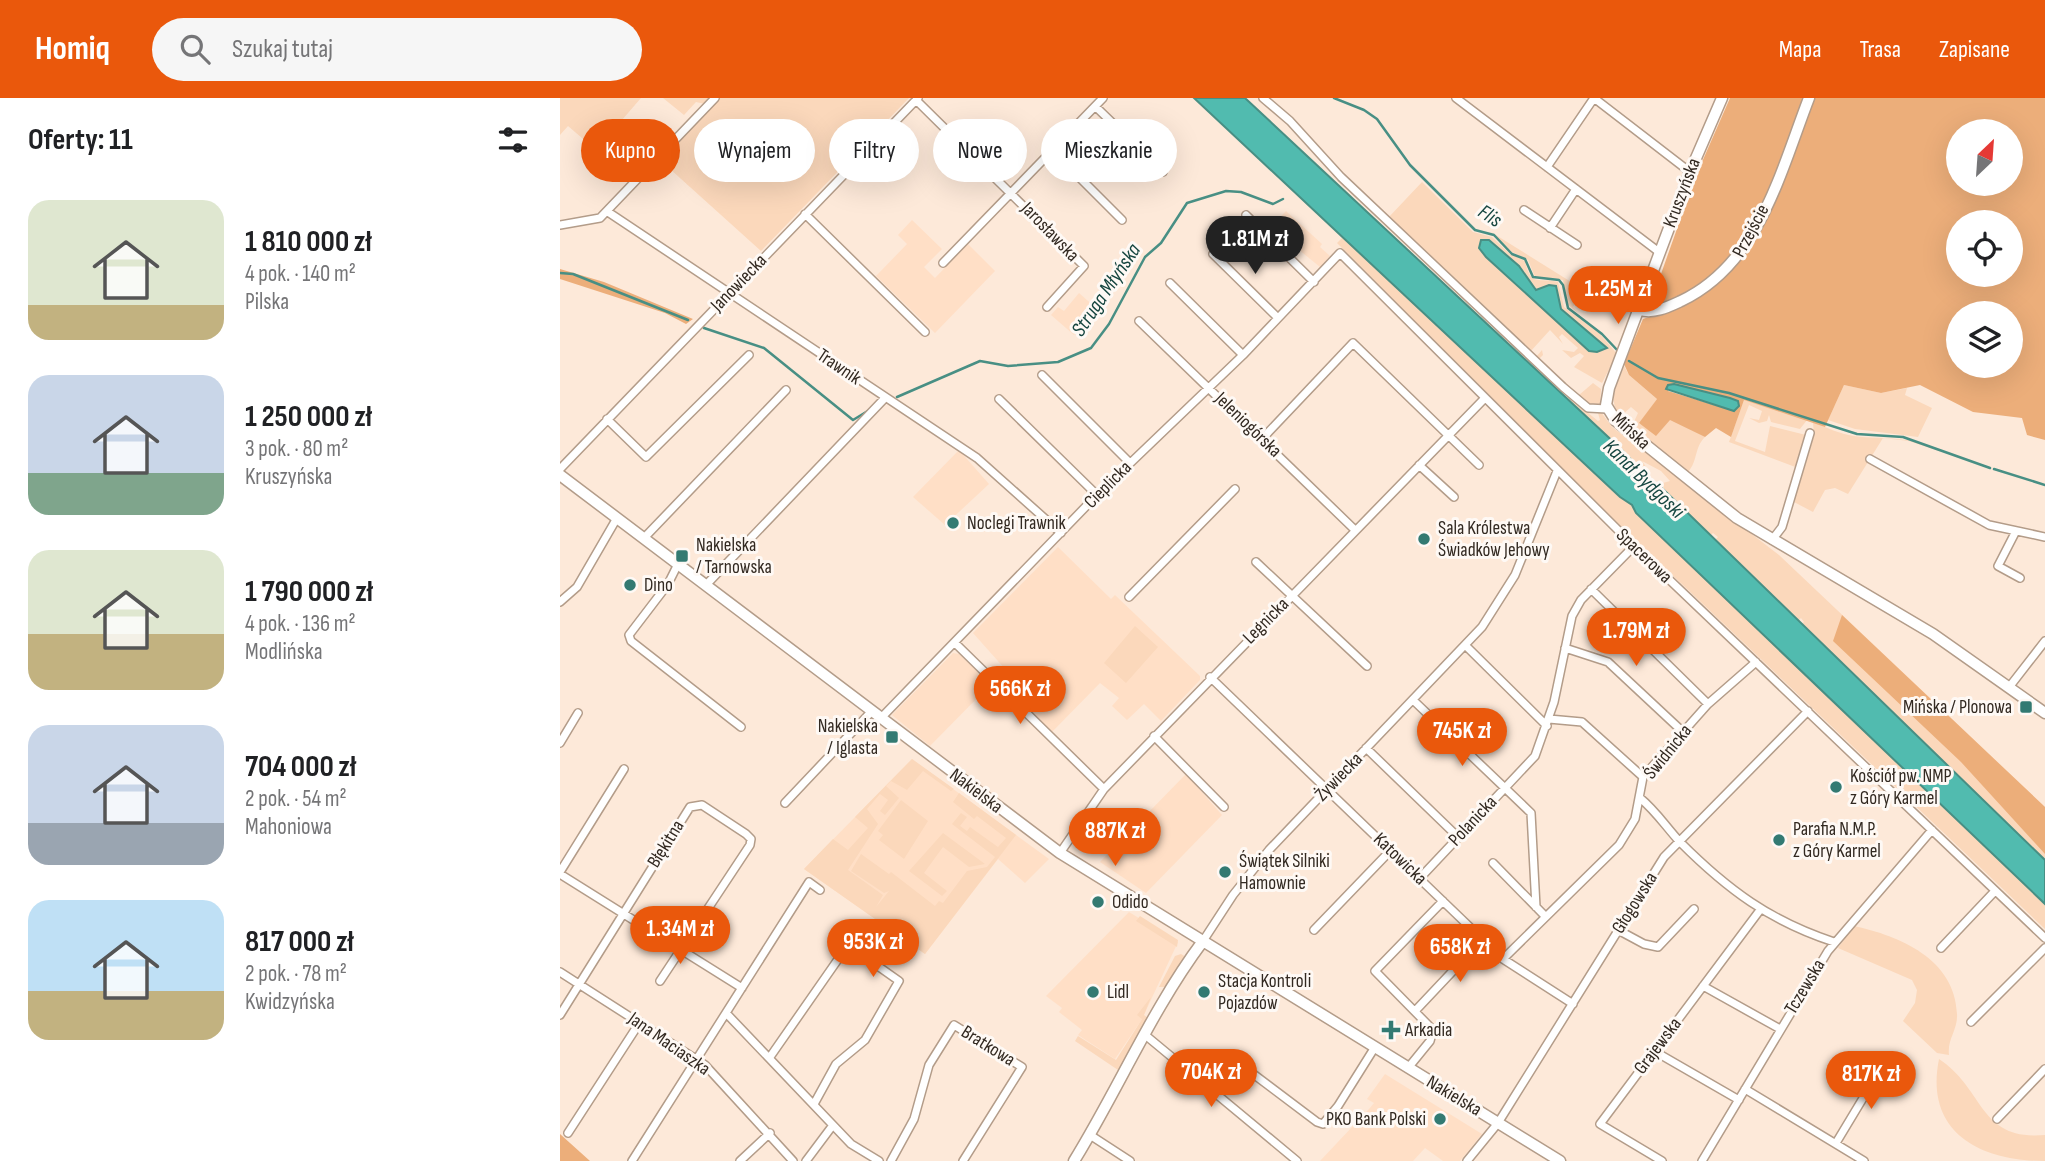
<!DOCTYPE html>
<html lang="pl">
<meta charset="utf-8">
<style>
:root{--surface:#fff;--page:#f6f6f6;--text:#202124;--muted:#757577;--accent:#ea580c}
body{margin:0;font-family:"Sofia Sans Condensed",sans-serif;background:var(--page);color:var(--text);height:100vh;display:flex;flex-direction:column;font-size:26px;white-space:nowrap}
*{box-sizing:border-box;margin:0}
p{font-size:23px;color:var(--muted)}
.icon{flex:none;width:38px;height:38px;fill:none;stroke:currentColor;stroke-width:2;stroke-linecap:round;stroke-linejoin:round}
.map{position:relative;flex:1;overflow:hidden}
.sheet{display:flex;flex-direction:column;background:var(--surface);width:560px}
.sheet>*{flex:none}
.hud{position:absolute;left:21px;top:21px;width:665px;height:63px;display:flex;gap:14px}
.needle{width:46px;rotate:25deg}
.tools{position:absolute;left:1386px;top:21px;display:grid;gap:14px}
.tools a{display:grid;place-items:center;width:77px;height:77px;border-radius:50%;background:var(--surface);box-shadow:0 7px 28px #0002;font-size:35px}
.price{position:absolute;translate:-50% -60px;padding:0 16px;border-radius:24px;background:var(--accent);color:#fff;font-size:23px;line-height:46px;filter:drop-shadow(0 2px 4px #0008)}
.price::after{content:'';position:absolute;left:50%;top:42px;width:21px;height:16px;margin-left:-10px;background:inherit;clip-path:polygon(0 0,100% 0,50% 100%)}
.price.on{background:#222;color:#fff}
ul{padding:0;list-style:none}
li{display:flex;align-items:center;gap:21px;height:175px;padding:0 28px}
li span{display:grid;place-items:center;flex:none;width:196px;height:140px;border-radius:21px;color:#555}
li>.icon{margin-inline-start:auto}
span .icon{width:84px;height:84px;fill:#fffc;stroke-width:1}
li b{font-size:30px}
h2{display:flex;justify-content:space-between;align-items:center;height:84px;padding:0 28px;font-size:30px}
.pill{padding:0 24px;border-radius:32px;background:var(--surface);box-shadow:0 7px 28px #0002;font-size:24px;line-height:63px}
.pill.on{background:var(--accent);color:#fff}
header{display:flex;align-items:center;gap:42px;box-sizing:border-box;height:98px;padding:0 35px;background:var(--accent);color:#fff}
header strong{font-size:33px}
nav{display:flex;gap:38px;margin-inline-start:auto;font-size:24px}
.search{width:490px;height:63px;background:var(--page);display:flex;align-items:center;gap:18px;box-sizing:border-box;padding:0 24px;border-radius:38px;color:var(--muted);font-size:26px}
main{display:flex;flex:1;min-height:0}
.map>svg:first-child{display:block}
</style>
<header>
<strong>Homiq</strong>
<div class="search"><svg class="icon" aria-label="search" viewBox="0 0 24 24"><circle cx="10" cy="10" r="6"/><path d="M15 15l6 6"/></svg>Szukaj tutaj</div>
<nav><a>Mapa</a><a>Trasa</a><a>Zapisane</a></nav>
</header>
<main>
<section class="sheet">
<h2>Oferty: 11<svg class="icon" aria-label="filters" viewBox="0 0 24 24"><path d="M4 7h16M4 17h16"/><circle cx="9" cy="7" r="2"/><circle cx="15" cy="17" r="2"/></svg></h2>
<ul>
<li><span style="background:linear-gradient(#dfe7d0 75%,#c2b280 0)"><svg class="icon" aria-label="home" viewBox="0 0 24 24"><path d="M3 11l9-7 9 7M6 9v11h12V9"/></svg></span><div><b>1 810 000 zł</b><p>4 pok. · 140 m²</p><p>Pilska</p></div></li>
<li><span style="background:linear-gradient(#c9d6e8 70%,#7fa58c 0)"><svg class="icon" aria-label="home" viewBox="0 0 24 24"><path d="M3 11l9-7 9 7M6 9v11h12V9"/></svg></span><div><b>1 250 000 zł</b><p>3 pok. · 80 m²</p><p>Kruszyńska</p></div></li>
<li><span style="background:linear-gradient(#dfe7d0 60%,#c2b280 0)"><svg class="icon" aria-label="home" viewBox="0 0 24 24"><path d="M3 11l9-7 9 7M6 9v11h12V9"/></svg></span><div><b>1 790 000 zł</b><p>4 pok. · 136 m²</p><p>Modlińska</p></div></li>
<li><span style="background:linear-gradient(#c9d6e8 70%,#9aa5b1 0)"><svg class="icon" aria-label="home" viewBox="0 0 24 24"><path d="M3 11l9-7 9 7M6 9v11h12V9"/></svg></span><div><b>704 000 zł</b><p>2 pok. · 54 m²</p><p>Mahoniowa</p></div></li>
<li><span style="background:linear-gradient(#bfe0f5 65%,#c2b280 0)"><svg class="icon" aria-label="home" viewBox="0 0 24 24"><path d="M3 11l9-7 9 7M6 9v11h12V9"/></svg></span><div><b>817 000 zł</b><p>2 pok. · 78 m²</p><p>Kwidzyńska</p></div></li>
</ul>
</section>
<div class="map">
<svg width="1485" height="1063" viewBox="0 0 1485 1063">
<rect width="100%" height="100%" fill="#fde9d9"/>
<!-- built -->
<path fill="#ffdfc6" d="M726,113L762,146L760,149L770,158L760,169L711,129Z
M352,122L382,151L364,169L375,180L408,146L435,173L375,235L316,178L347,146L338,137Z
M519,195L536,210L514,237L491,217L498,209L504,213Z
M399,352L429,386L385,427L353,399Z
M498,449L551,501L555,497L640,578V582L601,623L584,606L567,622L552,608L559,600L540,585L492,634L456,598L463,591L413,535Z
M393,555L399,556L431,586L370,648L332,617Z
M352,661L489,761L465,785L438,761L365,856L244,771Z
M626,676L662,717L586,795L540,764Z
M569,814L618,844L582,921L555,961L518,937L522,932L499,914L502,910L486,898Z
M825,976L922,1036L900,1063H883L865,1050L853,1063H760L809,1011L814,1005L807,1001Z"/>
<!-- green -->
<path fill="#fbd8bb" d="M0,0H81L36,52L8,28L0,37Z
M103,0H149L145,6L136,4L124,17Z
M160,0H349L201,153L100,62Z
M862,84L913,134L932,139L950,156L965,163C971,190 979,179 998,184L1004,209L1040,236L1057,256L1042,285L1014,269L1024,258L1020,255L1011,260L1002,252L1014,254L1018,250L1002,236L999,239L1003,246L990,232L970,254L976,259L982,252L983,257L978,262L828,120Z
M931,134L1024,192L1013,209L1018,215L1008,207L1003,182L975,179L968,162L952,154Z
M783,139L1059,399L1072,407L1076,415L1485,806V831L1047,415L777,145Z
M1064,268L1069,277L1097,301L1079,326L1110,321L1145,339C1134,350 1138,363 1128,374L1072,328L1078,315L1071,309L1061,318C1046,303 1058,286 1064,268Z
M1033,285L1041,291L1040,308L1032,309L1019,297Z
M1284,287L1321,295L1347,290L1345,297L1372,310L1358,339L1295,331L1268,322Z
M1005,296L1038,323L1040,322L1038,315L1041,314L1052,329L1219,457L1485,709V761L1241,526L1244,524L1241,520L1238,523L1155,442L1158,439L1153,435L1150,438L1104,392L1103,385L1110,383L1101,373L1082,363L1089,373L1083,377L1077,366L1011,305Z
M1184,302L1247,322L1240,331L1211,324L1209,317L1207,323L1199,325L1189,320L1199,322L1202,313L1189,307L1175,343L1205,354L1210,328L1246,337L1238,370L1169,344Z
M1253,324C1265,329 1280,336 1294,338C1323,342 1356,337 1382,354L1349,343L1323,340L1288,396L1275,390L1265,392L1253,414L1234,404L1254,338Z
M575,528L598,549L566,585L544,565Z
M352,661L394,691L391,693L363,673L347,692L331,683L326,688L339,700L325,717L320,713L328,702L320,696L307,711L318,726L288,772L323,797L316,809L329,793L324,795L291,773L301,756L329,776L331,774L375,808L379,803L383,805L407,773L427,769L435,759L392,726L401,715L407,719L400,728L407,733L410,729L438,749L446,740L417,718L414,721L393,704L399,695L456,737L365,856L244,771L273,741L288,752L308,730L295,719Z
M341,702L368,723L344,761L319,742L323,737L318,733Z
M383,735L425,766L409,769L383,749L364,775L387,793L382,798L349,773Z
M580,818L618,842L617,849L576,823Z
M1294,828C1340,838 1395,861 1397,916C1398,932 1387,941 1389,957L1377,955L1343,923L1355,905L1357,892L1352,882L1278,850Z
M621,856L626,859L605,889H599L615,858Z
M591,899L584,917L588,920L561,974L515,943L518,938L556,962L582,921L577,917Z
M1379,961C1425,991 1418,1043 1485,1037V1063C1421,1063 1364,1035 1379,961Z"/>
<!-- forest -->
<path fill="#ecae7a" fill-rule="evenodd" d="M1170,0H1485V342L1467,337L1462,320L1413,314L1360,287L1321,295L1284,287L1265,329L1184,302L1171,339L1156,330L1145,339L1110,322L1096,338L1079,325L1097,301L1069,277L1064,266L1083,221L1100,215L1090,207L1135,80ZM1398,33H1451V86H1398ZM1398,124H1451V177H1398ZM1398,215H1451V268H1398ZM1114,286L1143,293L1174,313L1108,293V287Z
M0,171L44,184L133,221L126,226L105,215L0,181Z
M1282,517L1485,709V756L1401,664L1273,543Z
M0,1036L30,1063H0Z"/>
<!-- water -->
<path fill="#51bbaf" stroke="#488f84" stroke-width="2" d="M634,0H685L1060,350L1080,371L1085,382L1102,390L1485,762V806L1076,415L1072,407L1060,399Z
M921,142H929L959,168L976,192L989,187L996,188L1001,211L1047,250L1037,254L1029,253L926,159L919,150Z
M1114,286L1170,300L1178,303L1179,308L1174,313L1106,291L1108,287Z"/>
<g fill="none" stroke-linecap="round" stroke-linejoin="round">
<!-- stream -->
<path stroke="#488f84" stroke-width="2.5" d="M774,0L804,12L817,21L850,67L915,132L934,137L952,156L965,161L973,179L999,182L1003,187L1008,210L1042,236L1059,254
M0,175L13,176L128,222
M144,230L204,250L293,322L311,311
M1069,263L1098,280L1169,295L1297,336L1343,339L1430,370
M337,299L420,263L448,268L498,264L531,250L549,226L585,159L601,145L627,105L666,93L681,94L713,106L723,101
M1434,371L1485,387"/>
<defs>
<path id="street" d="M703,0L730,23L781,79L1003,289L1028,310L1047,311
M896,0L1099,154
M1034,0L1130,74
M356,2L524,168L487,209
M536,9L603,74
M493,53L562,122
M987,69L1034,0
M964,112L1017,147
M48,114L417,360L501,435
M245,116L365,234
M686,117L754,184
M0,127L40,120L155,0
M990,130L1016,91
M653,156L718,220
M383,165L543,0
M610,185L683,257
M579,223L795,432
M482,277L570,365
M439,301L537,397
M47,321L86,359L189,257
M701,342L793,245L919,367
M1310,361L1429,427L1485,439
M859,367L894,399
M0,371L358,0
M1456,433L1438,468L1460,480
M84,440L226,292
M1212,442L1222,429L1250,335
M696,464L807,568
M118,466L108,486L69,537L71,543L181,629
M146,487L324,301
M1031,491L1148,606
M569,499L675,391
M0,504L17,489L57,420
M395,545L544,691
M906,548L987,628
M1005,550L1048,564L1123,634
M650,579L943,861L1013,906
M1450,588L1485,543
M853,602L971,715L976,809
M320,621L537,397L683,257L780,155L1074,448L1485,840
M989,621L1022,624L1083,679
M594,638L664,709
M0,645L18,615
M806,650L898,739
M1080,700C1096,713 1106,729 1120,744C1168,792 1210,823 1274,844
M225,705L311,614
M500,755L544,691L924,301
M933,765L985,818
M0,774L64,671
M0,776L182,890
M860,780L975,658L994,604L1012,518L1021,502L1074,448
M754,832L831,752
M1058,832L1084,846L1098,849L1134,811
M643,843L673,797L709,752L922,529L955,477L997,373
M1381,850L1435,793
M943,861L1059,747L1075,721L1083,679L1148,606L1196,564
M0,874L145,967L233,1063
M1143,888L1220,931
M856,912L923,841
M166,915L291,1046L319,1063
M0,917L130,709L142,707L186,736L191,741L190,747L100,883
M1411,924L1485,850
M584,936L737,1063
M1094,953L1179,1002
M210,959L288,847L339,883L305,942L276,966L254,1006
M848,970L870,943L873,932L815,873L883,803
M648,991L671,967L680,966L757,1024L763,1026L778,1008L815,949
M1185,991L1304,1063
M1437,1021L1485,971
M8,1035L80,924
M530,1037L570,1063
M1276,1045L1323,967
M72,1063L249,784L260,792
M180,1063L210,1035
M246,1063L273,1027
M331,1063L354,1021L369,967L394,927L462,969L403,1063
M907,1063L938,1025L1104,759L1248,613
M1102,1063L1040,1026L1200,812
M1142,1063L1268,853L1372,732"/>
<path id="secondary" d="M1162,0L1130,74L1049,290L1046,307L1056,323L1177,420L1373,536L1485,615
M1080,212C1094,216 1108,209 1121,203C1199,166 1220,75 1249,0
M0,377L500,755L1000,1063
M514,1063C559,990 592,911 643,843"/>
</defs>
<!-- street casing -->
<use href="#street" stroke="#b39c89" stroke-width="10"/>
<!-- secondary casing -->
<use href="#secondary" stroke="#b39c89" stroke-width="13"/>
<!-- street -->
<use href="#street" stroke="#fff" stroke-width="7"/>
<!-- secondary -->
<use href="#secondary" stroke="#fff" stroke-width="10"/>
</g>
<!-- markers -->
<g fill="#337a72" stroke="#fef9f5" stroke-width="2.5">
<circle cx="393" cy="425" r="7"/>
<circle cx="864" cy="441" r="7"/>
<rect x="115" y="451" width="14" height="14" rx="3.5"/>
<circle cx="70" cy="487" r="7"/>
<rect x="1459" y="602" width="14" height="14" rx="3.5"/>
<rect x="325" y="632" width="14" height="14" rx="3.5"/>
<circle cx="1276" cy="689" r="7"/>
<circle cx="1219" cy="742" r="7"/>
<circle cx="665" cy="774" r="7"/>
<circle cx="538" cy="804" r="7"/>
<circle cx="533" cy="894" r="7"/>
<circle cx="644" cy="894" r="7"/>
<path d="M827.5 921.5h7v7h7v7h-7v7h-7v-7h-7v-7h7z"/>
<circle cx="880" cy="1021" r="7"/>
</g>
<g text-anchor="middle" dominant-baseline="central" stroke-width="6" stroke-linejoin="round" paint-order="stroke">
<!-- street labels -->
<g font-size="19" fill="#322921" stroke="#fef9f5">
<text transform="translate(1122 95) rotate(-69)">Kruszyńska</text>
<text transform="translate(1191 133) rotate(-62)">Przejście</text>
<text transform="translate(490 134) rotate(46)">Jarosławska</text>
<text transform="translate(179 185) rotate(-46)">Janowiecka</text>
<text transform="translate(279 269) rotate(34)">Trawnik</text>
<text transform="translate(688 327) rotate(44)">Jeleniogórska</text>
<text transform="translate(1071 333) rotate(43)">Mińska</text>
<text transform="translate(548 387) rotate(-45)">Cieplicka</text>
<text transform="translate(1084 458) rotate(44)">Spacerowa</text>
<text transform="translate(706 523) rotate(-45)">Legnicka</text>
<text transform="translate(1108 654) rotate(-51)">Świdnicka</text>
<text transform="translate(779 679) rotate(-46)">Żywiecka</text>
<text transform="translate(416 693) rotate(37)">Nakielska</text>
<text transform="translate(913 723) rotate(-47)">Polanicka</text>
<text transform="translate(106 746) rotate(-58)">Błękitna</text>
<text transform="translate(840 761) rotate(44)">Katowicka</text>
<text transform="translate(1075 805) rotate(-58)">Głogowska</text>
<text transform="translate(1245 889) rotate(-59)">Tczewska</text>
<text transform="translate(109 946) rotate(35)">Jana Maciaszka</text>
<text transform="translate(428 948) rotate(32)">Bratkowa</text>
<text transform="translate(1098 948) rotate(-53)">Grajewska</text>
<text transform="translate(894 998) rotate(31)">Nakielska</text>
</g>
<!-- poi labels -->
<g font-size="19" fill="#322921" stroke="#fef9f5" text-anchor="start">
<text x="407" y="425">Noclegi Trawnik</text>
<text x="878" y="430">Sala Królestwa<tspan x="878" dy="22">Świadków Jehowy</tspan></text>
<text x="136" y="447">Nakielska<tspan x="136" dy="22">/ Tarnowska</tspan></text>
<text x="84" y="487">Dino</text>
<text x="1452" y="609" text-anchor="end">Mińska / Plonowa</text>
<text x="318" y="628" text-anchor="end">Nakielska<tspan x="318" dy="22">/ Iglasta</tspan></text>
<text x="1290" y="678">Kościół pw. NMP<tspan x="1290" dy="22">z Góry Karmel</tspan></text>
<text x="1233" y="731">Parafia N.M.P.<tspan x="1233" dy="22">z Góry Karmel</tspan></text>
<text x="679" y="763">Świątek Silniki<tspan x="679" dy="22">Hamownie</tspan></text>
<text x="552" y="804">Odido</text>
<text x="658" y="883">Stacja Kontroli<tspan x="658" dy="22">Pojazdów</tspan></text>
<text x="547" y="894">Lidl</text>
<text x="845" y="932">Arkadia</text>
<text x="866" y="1021" text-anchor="end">PKO Bank Polski</text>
</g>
<!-- water labels -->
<g font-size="21" font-style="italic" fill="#164640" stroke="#fef9f5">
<text transform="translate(930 118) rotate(33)">Flis</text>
<text transform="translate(546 192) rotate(-56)">Struga Młyńska</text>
<text transform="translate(1084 381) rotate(44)">Kanał Bydgoski</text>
</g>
</g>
</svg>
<div class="tools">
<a><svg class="needle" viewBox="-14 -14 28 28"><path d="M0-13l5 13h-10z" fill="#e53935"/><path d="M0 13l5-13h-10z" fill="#757577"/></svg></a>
<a><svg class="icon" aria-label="locate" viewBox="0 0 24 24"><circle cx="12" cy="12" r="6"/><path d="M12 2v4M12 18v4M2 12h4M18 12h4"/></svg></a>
<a><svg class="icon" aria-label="layers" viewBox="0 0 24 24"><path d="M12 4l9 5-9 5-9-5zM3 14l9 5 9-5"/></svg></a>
</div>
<b class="price on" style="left:695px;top:178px">1.81M zł</b>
<b class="price" style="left:1058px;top:228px">1.25M zł</b>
<b class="price" style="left:1076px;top:570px">1.79M zł</b>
<b class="price" style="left:460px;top:628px">566K zł</b>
<b class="price" style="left:902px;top:670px">745K zł</b>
<b class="price" style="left:555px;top:770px">887K zł</b>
<b class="price" style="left:120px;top:868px">1.34M zł</b>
<b class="price" style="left:313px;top:881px">953K zł</b>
<b class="price" style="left:900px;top:886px">658K zł</b>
<b class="price" style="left:651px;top:1011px">704K zł</b>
<b class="price" style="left:1311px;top:1013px">817K zł</b>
<div class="hud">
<a class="pill on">Kupno</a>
<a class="pill">Wynajem</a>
<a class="pill">Filtry</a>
<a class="pill">Nowe</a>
<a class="pill">Mieszkanie</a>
</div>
</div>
</main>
